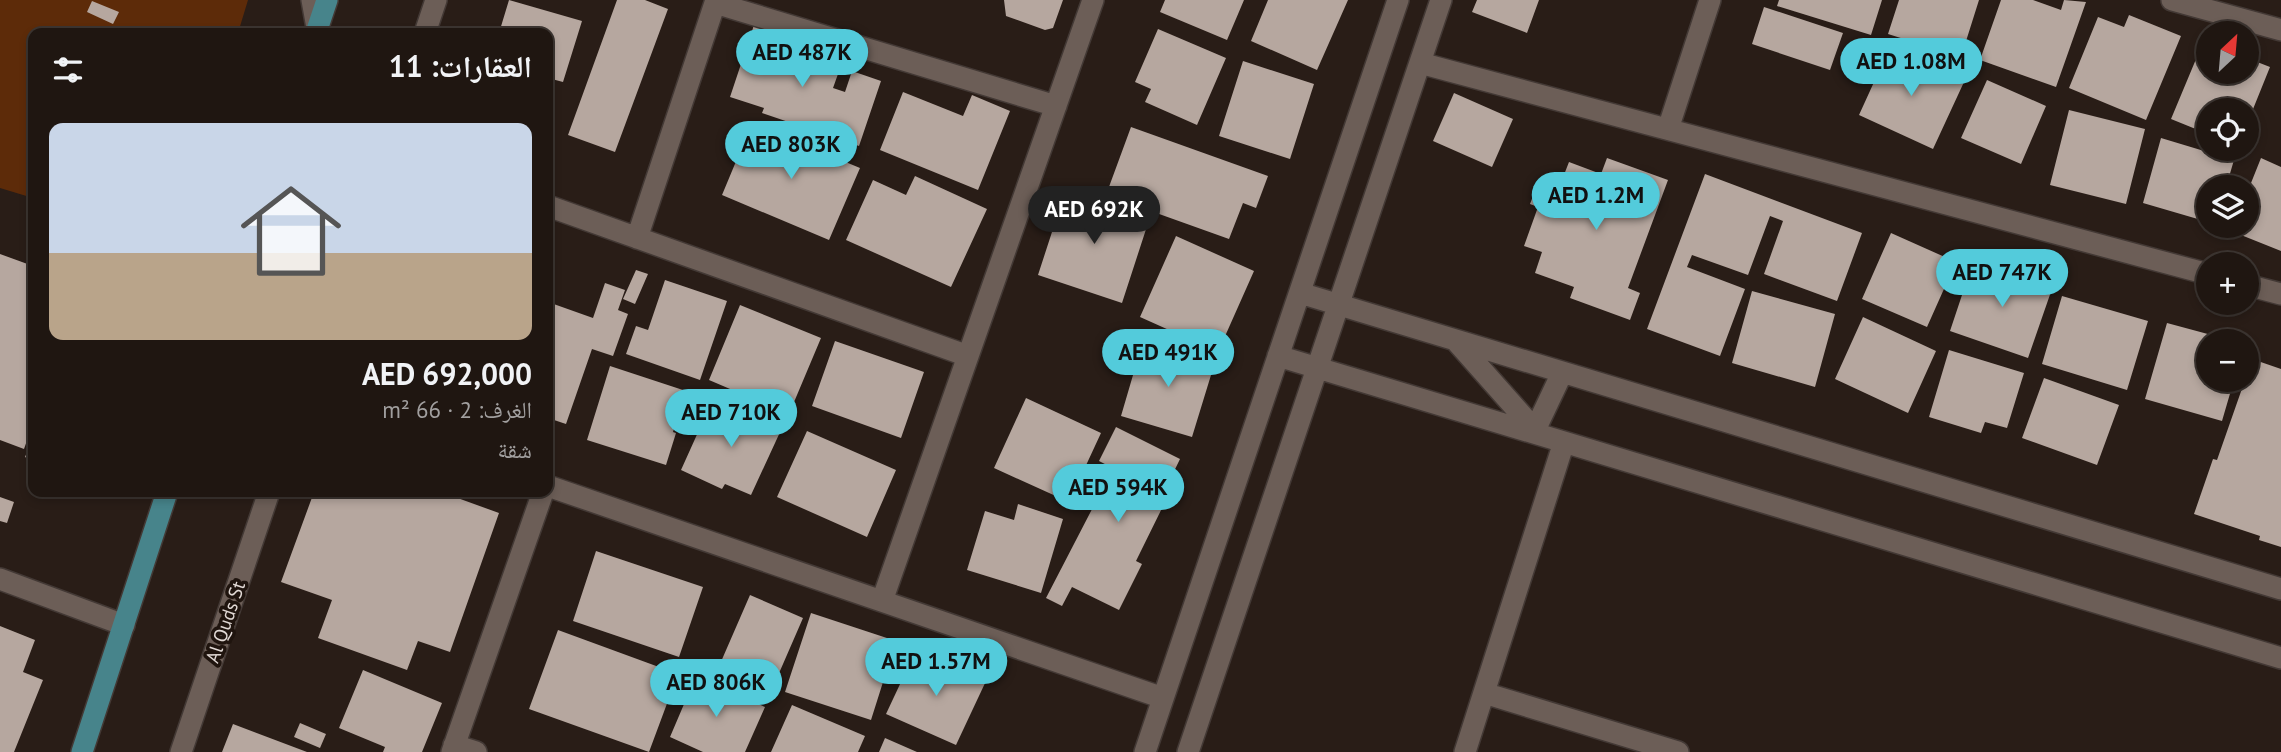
<!DOCTYPE html>
<html lang="ar">
<meta charset="utf-8">
<style>
:root{--surface:#1f1611;--page:#271f1a;--text:#f1f3f6;--muted:#a19f9f;--line:#3c3531;--accent:#53cbdb}
body{margin:0;font-family:"PT Sans","Noto Naskh Arabic",sans-serif;background:var(--page);color:var(--text);direction:rtl;height:100vh;display:flex;flex-direction:column;font-size:26px;white-space:nowrap}
*{box-sizing:border-box;margin:0}
p{font-size:23px;color:var(--muted)}
.icon{flex:none;width:38px;height:38px;fill:none;stroke:currentColor;stroke-width:2;stroke-linecap:round;stroke-linejoin:round}
.map{position:relative;flex:1;overflow:hidden;direction:ltr}
.sheet{position:absolute;left:28px;top:28px;width:525px;height:469px;display:flex;flex-direction:column;background:var(--surface);border-radius:14px;box-shadow:0 4px 10px #0003,0 0 0 2px var(--line);direction:rtl}
.sheet>*{flex:none}
.needle{width:46px;rotate:26deg}
.controls{position:absolute;left:2196px;top:21px;display:grid;gap:14px}
.controls a{display:grid;place-items:center;width:63px;height:63px;border-radius:50%;background:var(--surface);box-shadow:0 4px 10px #0003,0 0 0 2px var(--line);font-size:35px}
.price{position:absolute;translate:-50% -60px;padding:0 16px;border-radius:24px;background:var(--accent);color:#111;font-size:23px;line-height:46px;filter:drop-shadow(0 2px 4px #0008)}
.price::after{content:'';position:absolute;left:50%;top:42px;width:21px;height:16px;margin-left:-10px;background:inherit;clip-path:polygon(0 0,100% 0,50% 100%)}
.price.current{background:#222;color:#fff}
ul{padding:0;list-style:none}
li{display:grid;align-content:center;gap:14px;height:371px;padding:0 21px}
li+li{border-top:2px solid var(--line)}
li span{display:grid;place-items:center;height:217px;border-radius:14px;color:#555}
li>.icon{margin-inline-start:auto}
span .icon{width:126px;height:126px;fill:#fffc;stroke-width:1}
li b{font-size:30px}
h2{display:flex;justify-content:space-between;align-items:center;height:84px;padding:0 21px;font-size:30px}
.map>svg:first-child{display:block}
</style>
<div class="map">
<svg width="2281" height="752" viewBox="0 0 2281 752">
<rect width="100%" height="100%" fill="#291d17"/>
<!-- green -->
<path fill="#5d2b09" d="M0,0H248L238,33H33V198L0,188Z"/>
<!-- building -->
<path fill="#b6a79f" d="M509,0L582,21L563,82L548,78V33H499Z
M617,0H645L668,9L615,152L568,135Z
M1004,0H1063L1053,28L1045,30L1006,16Z
M1165,0H1244L1227,40L1160,12Z
M1268,0H1348L1317,70L1251,41Z
M1477,0H1539L1527,33L1472,12Z
M1779,0H1882L1871,35L1777,6Z
M1899,0H1979L1961,57L1888,34Z
M2001,0H2033L2061,10L2064,0L2086,2L2056,87L1980,60Z
M92,1L119,12L113,24L87,12Z
M1764,7L1843,33L1830,70L1752,44Z
M2129,15L2181,36L2146,120L2069,88L2098,17L2124,27Z
M756,19L785,29L776,54L838,74L833,88L845,92L852,71L881,81L859,146L762,113L764,108L730,97Z
M1158,29L1226,58L1197,125L1145,102L1151,89L1135,82Z
M2204,40L2208,42V72H2247V58L2270,67L2247,124V110H2208V134L2171,119Z
M1890,47L1964,82L1933,149L1859,115Z
M1243,61L1314,84L1290,159L1219,136Z
M1987,80L2046,106L2021,164L1961,138Z
M903,92L963,116L972,95L1010,111L978,190L880,150Z
M1454,93L1513,119L1492,167L1433,141Z
M2069,110L2145,129L2126,204L2050,185Z
M752,123L860,168L829,240L722,195Z
M1131,127L1268,176L1256,208L1243,203L1229,239L1106,195Z
M2161,138L2234,160L2226,187H2208V222L2143,203Z
M1607,158L1668,180L1628,288L1640,293L1630,320L1570,298L1574,287L1535,273L1542,252L1524,246L1538,207L1530,204L1540,178L1560,185L1569,162L1601,174Z
M2261,158L2281,167V251L2231,231L2234,226H2247V193Z
M1705,174L1862,233L1837,301L1764,274L1783,221L1770,216L1748,275L1692,255L1687,267L1745,289L1720,356L1647,329Z
M915,176L987,209L951,287L846,240L873,180L906,195Z
M1066,189L1150,217L1122,303L1038,275Z
M1891,233L1956,262L1927,327L1862,299Z
M1176,236L1254,271L1218,352L1140,317Z
M0,254L33,266V433L30,432L24,449L0,440Z
M1973,262L2017,277L2019,271L2054,283L2028,358L1950,331Z
M636,270L648,274L635,304L623,299Z
M665,280L727,301L700,380L626,354L636,326L648,330Z
M605,283L625,290L618,310L628,314L613,356L592,349L566,424L548,418V302L593,318Z
M1752,291L1835,314L1815,387L1732,363Z
M2062,296L2148,321L2127,390L2042,364Z
M740,305L821,338L789,414L709,380Z
M1863,317L1936,351L1908,413L1835,379Z
M2167,323L2230,340L2208,341V380H2234L2222,421L2145,399Z
M835,341L924,372L901,438L812,406Z
M1143,341L1215,362L1192,437L1121,416Z
M1949,350L2024,373L2007,428L1985,422L1981,433L1929,417Z
M2252,359L2281,369V547L2259,540L2260,536L2194,514L2213,459L2217,460L2245,380H2247Z
M610,366L686,391L673,432L676,433L666,465L587,440Z
M2044,378L2119,405L2097,465L2022,438Z
M1026,398L1101,433L1069,502L994,468Z
M713,399L781,430L751,495L725,484L722,489L681,470Z
M1116,427L1180,459L1163,494L1168,496L1136,561L1142,564L1119,610L1072,587L1062,606L1046,598L1104,486L1126,497L1134,479L1099,461Z
M807,431L896,470L867,537L777,497Z
M33,438V461L25,457Z
M314,492H441L499,513L450,652L418,641L407,670L318,638L332,600L281,582Z
M0,497L14,502L7,523L0,521Z
M1018,504L1063,519L1041,593L967,570L985,511L1014,520Z
M596,551L703,587L679,657L573,621Z
M750,595L803,618L773,687L720,664Z
M811,613L896,641L871,720L785,692Z
M0,626L35,640L23,672L43,680L14,752H0Z
M558,630L678,674L649,752L529,709Z
M916,650L986,681L956,745L886,714Z
M363,670L442,703L422,752H383L385,747L339,728Z
M696,676L765,707L745,752H703L670,737Z
M792,705L865,736L858,752H771Z
M300,723L326,734L320,748L294,737Z
M233,724L307,752H222Z
M885,738L917,752H879Z"/>
<g fill="none" stroke-linecap="round" stroke-linejoin="round">
<defs>
<path id="minor" d="M312,0L317,28
M2172,0L2281,30
M715,3L1056,106
M425,33L436,0
M1420,63L2208,274
M1668,129L1710,0
M548,206L968,356
M637,238L716,0
M2247,285L2281,294
M1300,293L2281,589
M1457,342L1535,430L1562,373
M1278,356L2281,658
M548,486L1163,698
M0,579L124,625
M882,601L1093,0
M1484,693L1678,752
M454,745L476,752
M181,752L269,492
M452,752L543,492
M1145,752L1398,0
M1188,752L1441,0
M1465,752L1564,442"/>
<path id="major" d="M316,33L327,0
M82,752L167,492"/>
</defs>
<!-- minor casing -->
<use href="#minor" stroke="#433935" stroke-width="24"/>
<!-- major casing -->
<use href="#major" stroke="#433935" stroke-width="24"/>
<!-- minor -->
<use href="#minor" stroke="#6c5e57" stroke-width="21"/>
<!-- major -->
<use href="#major" stroke="#47848b" stroke-width="21"/>
</g>
<g text-anchor="middle" dominant-baseline="central" stroke-width="7" stroke-linejoin="round" paint-order="stroke">
<!-- street labels -->
<g font-size="19" fill="#e1d9d5" stroke="#1f140e">
<text transform="translate(225 622) rotate(-71)">Al Quds St</text>
</g>
</g>
</svg>
<div class="controls">
<a><svg class="needle" viewBox="-14 -14 28 28"><path d="M0-13l5 13h-10z" fill="#e53935"/><path d="M0 13l5-13h-10z" fill="#a19f9f"/></svg></a>
<a><svg class="icon" aria-label="locate" viewBox="0 0 24 24"><circle cx="12" cy="12" r="6"/><path d="M12 2v4M12 18v4M2 12h4M18 12h4"/></svg></a>
<a><svg class="icon" aria-label="layers" viewBox="0 0 24 24"><path d="M12 4l9 5-9 5-9-5zM3 14l9 5 9-5"/></svg></a>
<a>+</a>
<a>−</a>
</div>
<b class="price" style="left:802px;top:89px">AED 487K</b>
<b class="price" style="left:1911px;top:98px">AED 1.08M</b>
<b class="price" style="left:791px;top:181px">AED 803K</b>
<b class="price" style="left:1596px;top:232px">AED 1.2M</b>
<b class="price current" style="left:1094px;top:246px">AED 692K</b>
<b class="price" style="left:2002px;top:309px">AED 747K</b>
<b class="price" style="left:1168px;top:389px">AED 491K</b>
<b class="price" style="left:731px;top:449px">AED 710K</b>
<b class="price" style="left:1118px;top:524px">AED 594K</b>
<b class="price" style="left:936px;top:698px">AED 1.57M</b>
<b class="price" style="left:716px;top:719px">AED 806K</b>
<section class="sheet">
<h2>العقارات: 11<svg class="icon" aria-label="filters" viewBox="0 0 24 24"><path d="M4 7h16M4 17h16"/><circle cx="9" cy="7" r="2"/><circle cx="15" cy="17" r="2"/></svg></h2>
<ul>
<li><span style="background:linear-gradient(#c9d6e8 60%,#b9a48a 0)"><svg class="icon" aria-label="home" viewBox="0 0 24 24"><path d="M3 11l9-7 9 7M6 9v11h12V9"/></svg></span><div><b>AED 692,000</b><p>الغرف: 2 · 66 m²</p><p>شقة</p></div></li>
</ul>
</section>
</div>
